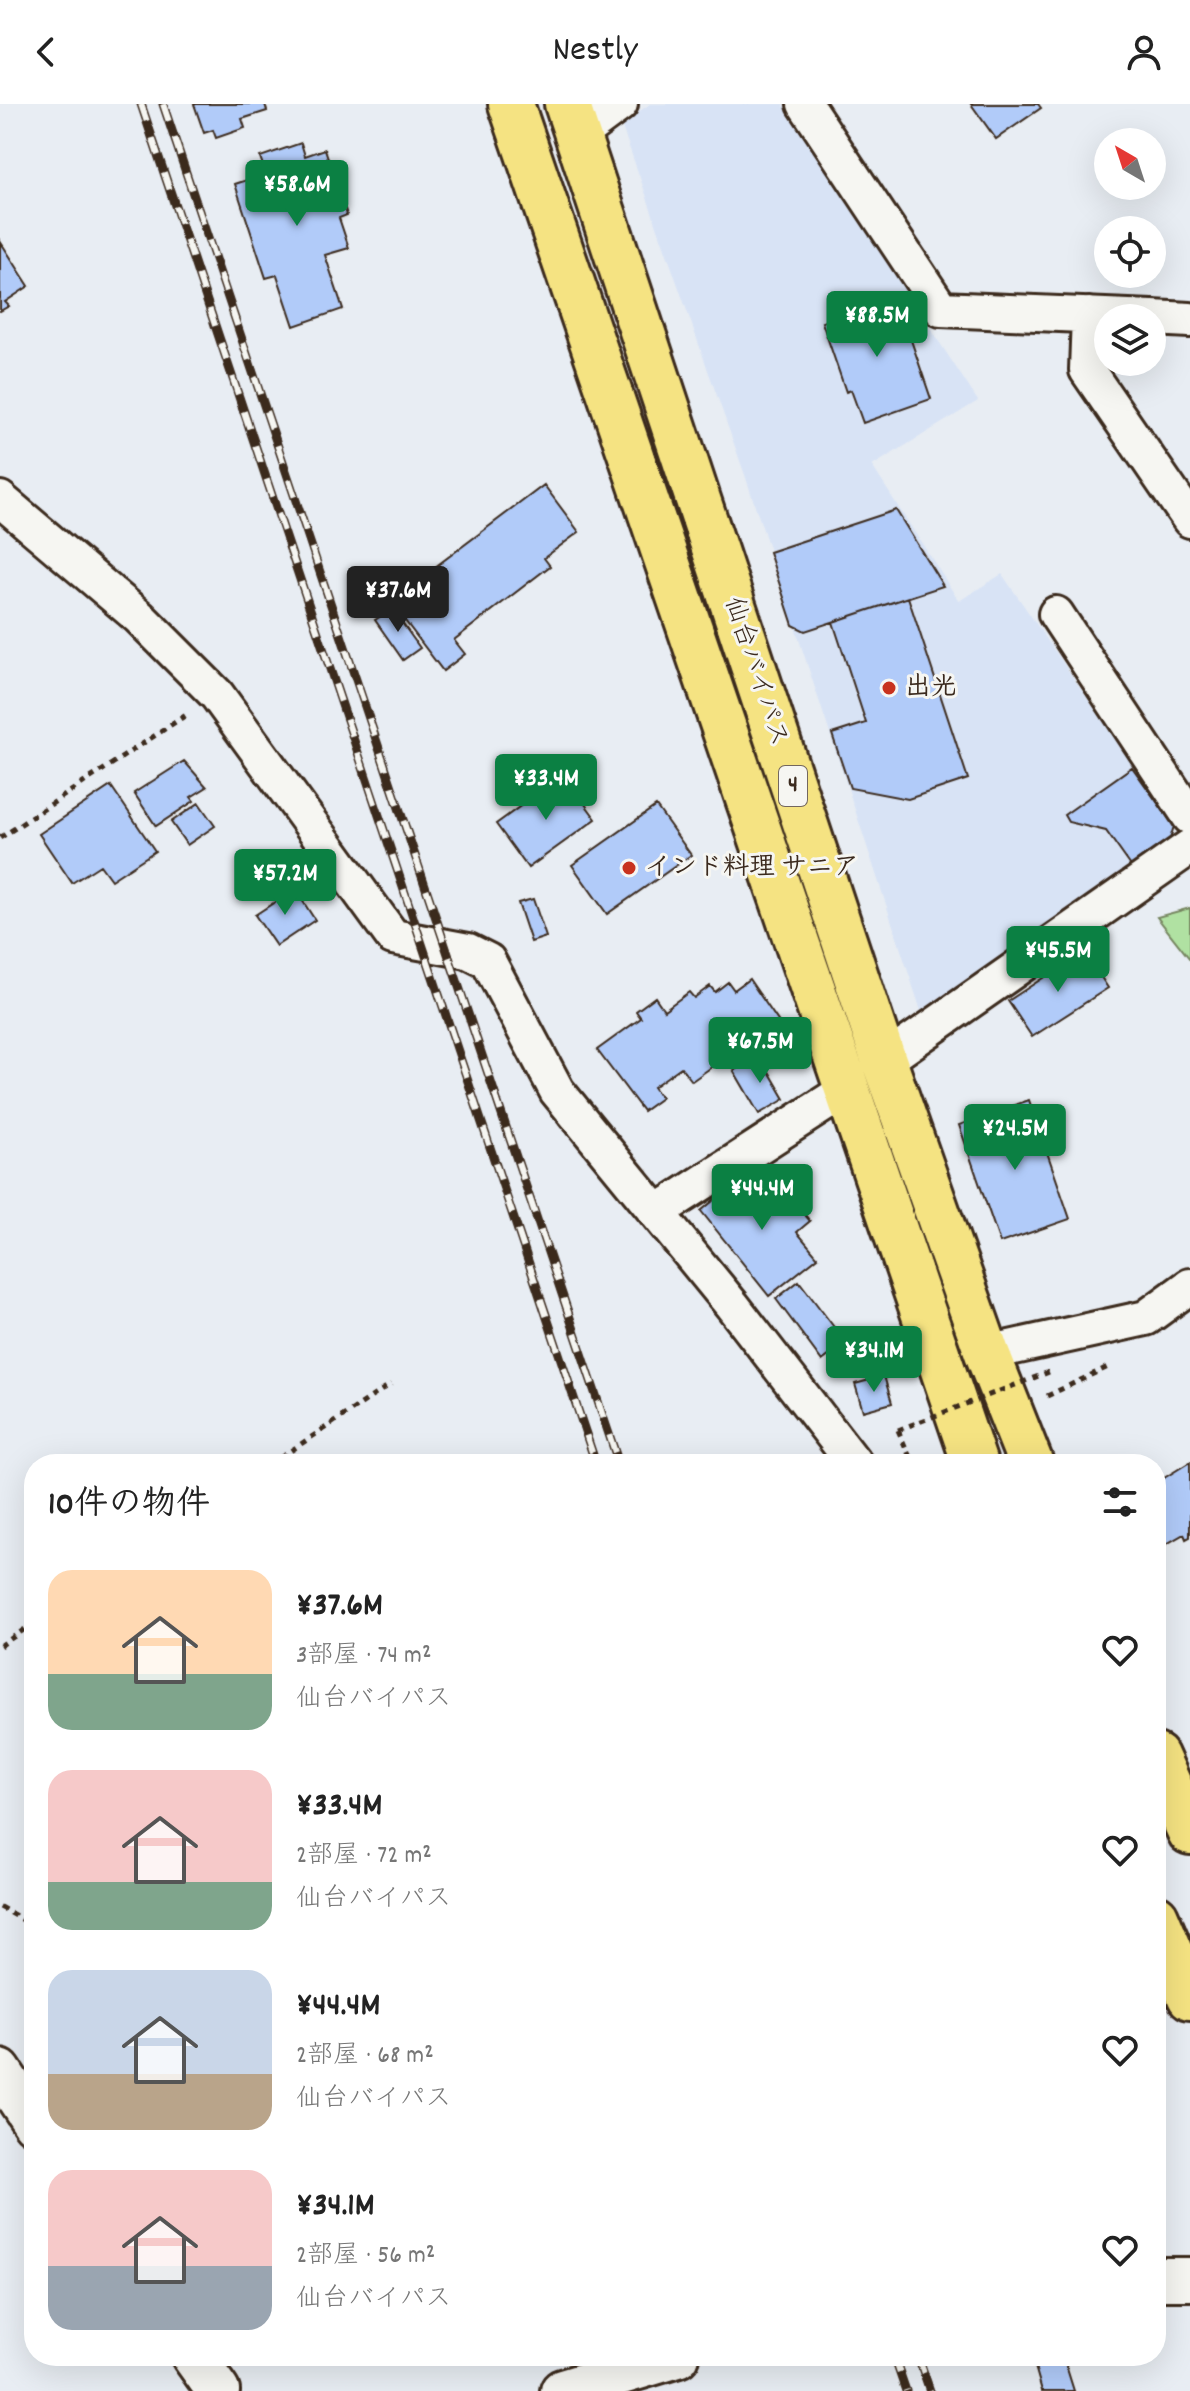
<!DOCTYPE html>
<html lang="ja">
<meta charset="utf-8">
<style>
:root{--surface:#fff;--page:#f6f6f6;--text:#222;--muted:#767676;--accent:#0b8043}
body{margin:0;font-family:Dekko,"Klee One",sans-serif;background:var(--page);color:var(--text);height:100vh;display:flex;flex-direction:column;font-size:30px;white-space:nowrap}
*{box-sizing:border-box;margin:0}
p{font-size:26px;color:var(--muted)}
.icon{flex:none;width:44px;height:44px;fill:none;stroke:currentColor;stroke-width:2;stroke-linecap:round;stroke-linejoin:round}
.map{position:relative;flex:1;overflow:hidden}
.side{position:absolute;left:24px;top:1350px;width:1142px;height:912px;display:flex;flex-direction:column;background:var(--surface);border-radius:32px;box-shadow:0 8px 32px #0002}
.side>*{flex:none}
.needle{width:52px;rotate:321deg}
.controls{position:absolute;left:1094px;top:24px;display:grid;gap:16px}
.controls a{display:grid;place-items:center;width:72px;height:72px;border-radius:50%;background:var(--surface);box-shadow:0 8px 32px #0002;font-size:40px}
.price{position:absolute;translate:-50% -68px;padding:0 18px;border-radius:8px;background:var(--accent);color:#fff;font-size:26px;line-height:52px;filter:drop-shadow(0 2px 4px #0008)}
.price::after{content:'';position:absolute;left:50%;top:48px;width:24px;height:18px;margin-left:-12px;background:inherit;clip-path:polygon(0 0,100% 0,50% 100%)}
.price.on{background:#222;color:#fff}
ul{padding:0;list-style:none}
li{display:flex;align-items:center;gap:24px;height:200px;padding:0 24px}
li span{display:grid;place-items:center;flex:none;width:224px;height:160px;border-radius:24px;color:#555}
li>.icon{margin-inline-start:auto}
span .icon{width:96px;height:96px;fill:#fffc;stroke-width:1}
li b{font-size:34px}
h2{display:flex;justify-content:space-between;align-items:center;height:96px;padding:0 24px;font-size:34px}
header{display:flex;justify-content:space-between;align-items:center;height:104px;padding:0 24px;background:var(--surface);font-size:36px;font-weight:600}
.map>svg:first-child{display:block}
</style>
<header><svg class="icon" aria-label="back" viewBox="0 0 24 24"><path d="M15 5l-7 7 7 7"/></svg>Nestly<svg class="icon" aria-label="person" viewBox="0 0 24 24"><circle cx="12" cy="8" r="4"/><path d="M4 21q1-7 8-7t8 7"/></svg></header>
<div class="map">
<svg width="1190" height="2287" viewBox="0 0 1190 2287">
<rect width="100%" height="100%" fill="#e8edf3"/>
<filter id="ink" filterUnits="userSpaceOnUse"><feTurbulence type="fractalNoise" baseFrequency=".0125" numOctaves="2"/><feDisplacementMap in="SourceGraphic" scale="16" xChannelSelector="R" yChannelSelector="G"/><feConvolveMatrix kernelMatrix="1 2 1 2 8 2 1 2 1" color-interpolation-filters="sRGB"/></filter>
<g filter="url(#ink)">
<!-- built -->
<path fill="#d8e3f5" d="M650,0H783L978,297L872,362L959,497L1002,470L1175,722L1168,749L923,913L745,371L621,20Z"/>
<!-- green -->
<path fill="#b0e1a2" stroke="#768660" stroke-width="2" d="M1190,804V855L1157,813Z"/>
<!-- building -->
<path fill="#b1cbf9" stroke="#3b2a1e" stroke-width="2" d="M194,0H265L267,7L242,15L245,24L216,34L213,26L204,29Z
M971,0H1038L1041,4L996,35Z
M301,39L305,52L325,45L347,111L339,114L349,144L325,151L343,205L294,222L277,171L266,174L235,80L266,70L260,53Z
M0,137L29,182L5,198L9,202L0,207Z
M896,192L931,295L863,319L851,286L846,288L822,218Z
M544,381L579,428L544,454L550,462L454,536L465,550L443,567L390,497Z
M896,406L943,482L805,527L793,521L769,448Z
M908,493L968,675L908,695L850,684L832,630L866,619L833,518Z
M392,505L420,544L403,556L375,516Z
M184,657L207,683L191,693L194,697L156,722L134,689Z
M1132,663L1174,722L1167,745L1133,765L1106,727L1068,718L1064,711Z
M568,677L596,715L528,764L496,720L552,679L556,686Z
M111,682L155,747L111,776L100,761L72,779L39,730Z
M199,699L215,722L187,741L171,718Z
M656,702L691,751L607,810L572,761Z
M295,785L315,816L276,842L255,811Z
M533,795L546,833L531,838L518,799Z
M1084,847L1108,884L1032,933L1008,897Z
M749,875L782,923L792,952L774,961L761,928L692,977L681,963L653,983L661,994L643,1007L597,946L641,914L636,907L655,893L664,906L689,888L694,894L710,882L715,888L728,878L734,886Z
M760,952L785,995L759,1010L734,967Z
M1029,996L1070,1115L1000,1139L959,1021Z
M749,1067L771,1095L784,1085L810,1117L797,1128L818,1153L769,1192L701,1107Z
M799,1177L846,1239L822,1257L776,1195Z
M884,1272L892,1299L863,1307L855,1280Z
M1190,1358V1433L1186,1435L1184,1430L1156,1446V1379Z
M1032,2252H1063L1074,2287H1042Z"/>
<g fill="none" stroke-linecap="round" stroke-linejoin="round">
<defs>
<path id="minor" d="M805,0L941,205L1152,214
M578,31L620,0
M1089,211L1087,266L1190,416
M1152,214L1190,216
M0,395L139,513L217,591L393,833L468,847L488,857L557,987L732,1201L855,1360
M1056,510L1190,713
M884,957L1190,743
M657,1108L846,986
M987,1249L1146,1214L1190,1182"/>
<path id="tertiary" d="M0,1967L34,2018
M1156,2175H1190
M193,2252L218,2287
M562,2287L678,2252"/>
<path id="trunk" d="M511,0L975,1360
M567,0L884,957L987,1249L1031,1360
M1156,1652L1190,1728
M1156,1813L1190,1893"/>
</defs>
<!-- minor casing -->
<use href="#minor" stroke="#3b2a1e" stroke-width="40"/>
<!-- tertiary casing -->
<use href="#tertiary" stroke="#3b2a1e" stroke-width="48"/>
<!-- trunk casing -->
<use href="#trunk" stroke="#3b2a1e" stroke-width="50"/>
<!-- path -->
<path stroke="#3b2a1e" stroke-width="5" stroke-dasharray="6 6" stroke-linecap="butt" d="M0,734L186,611
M1047,1292L1110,1262
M898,1326L913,1360
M271,1360L391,1280
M0,1542L34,1519
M0,1803L34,1822"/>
<!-- minor -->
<use href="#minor" stroke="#f6f6f2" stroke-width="34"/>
<!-- tertiary -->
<use href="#tertiary" stroke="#f6f6f2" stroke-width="42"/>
<!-- trunk -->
<use href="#trunk" stroke="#f5e382" stroke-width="44"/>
<defs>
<path id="rail" d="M141,0L596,1360
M163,0L619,1360
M894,2252L906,2287
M918,2252L930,2287"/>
</defs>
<!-- rail casing -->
<use href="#rail" stroke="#3b2a1e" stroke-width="9"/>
<!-- rail -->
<use href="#rail" stroke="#f6f6f2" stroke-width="6" stroke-dasharray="18" stroke-linecap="butt"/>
<!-- path-bridge -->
<path stroke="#3b2a1e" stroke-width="5" stroke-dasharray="6 6" stroke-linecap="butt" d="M898,1326L1049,1268"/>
</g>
</g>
<!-- markers -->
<g fill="#c8321e" stroke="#f6f6f2" stroke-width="3">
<circle cx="889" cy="584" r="8"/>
<circle cx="629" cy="764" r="8"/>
</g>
<g text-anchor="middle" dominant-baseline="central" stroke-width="6" stroke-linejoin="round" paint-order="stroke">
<!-- shield labels -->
<rect fill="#f6f6f2" stroke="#73675e" stroke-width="2" x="779" y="662" width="28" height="40" rx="6"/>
<g font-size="24" font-weight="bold" fill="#3b2a1e">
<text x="793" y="682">4</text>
</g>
<!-- street labels -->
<g font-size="26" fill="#3b2a1e" stroke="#f6f6f2">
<text transform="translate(755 568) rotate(72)">仙台バイパス</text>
</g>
<!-- poi labels -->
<g font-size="26" font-weight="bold" fill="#3b2a1e" stroke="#f6f6f2" text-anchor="start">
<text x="905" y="584">出光</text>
<text x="645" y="764">インド料理 サニア</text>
</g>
</g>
</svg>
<div class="controls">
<a><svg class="needle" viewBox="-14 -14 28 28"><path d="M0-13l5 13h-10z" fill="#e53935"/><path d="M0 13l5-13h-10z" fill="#767676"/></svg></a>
<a><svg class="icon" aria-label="locate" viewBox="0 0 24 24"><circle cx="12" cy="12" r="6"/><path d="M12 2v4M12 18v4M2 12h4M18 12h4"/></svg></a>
<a><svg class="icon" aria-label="layers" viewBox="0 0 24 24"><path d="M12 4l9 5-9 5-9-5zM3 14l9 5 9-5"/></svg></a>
</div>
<b class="price" style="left:297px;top:124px">¥58.6M</b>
<b class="price" style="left:877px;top:255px">¥88.5M</b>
<b class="price on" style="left:398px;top:530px">¥37.6M</b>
<b class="price" style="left:546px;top:718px">¥33.4M</b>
<b class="price" style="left:285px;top:813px">¥57.2M</b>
<b class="price" style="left:1058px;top:890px">¥45.5M</b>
<b class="price" style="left:760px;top:981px">¥67.5M</b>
<b class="price" style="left:1015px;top:1068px">¥24.5M</b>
<b class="price" style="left:762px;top:1128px">¥44.4M</b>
<b class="price" style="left:874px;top:1290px">¥34.1M</b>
<section class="side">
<h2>10件の物件<svg class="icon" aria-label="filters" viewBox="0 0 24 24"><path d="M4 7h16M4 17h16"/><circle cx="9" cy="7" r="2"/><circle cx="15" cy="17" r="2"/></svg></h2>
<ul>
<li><span style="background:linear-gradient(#ffd9b3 65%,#7fa58c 0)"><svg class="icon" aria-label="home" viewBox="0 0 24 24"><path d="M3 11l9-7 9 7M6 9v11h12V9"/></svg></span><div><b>¥37.6M</b><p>3部屋 · 74 m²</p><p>仙台バイパス</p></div><svg class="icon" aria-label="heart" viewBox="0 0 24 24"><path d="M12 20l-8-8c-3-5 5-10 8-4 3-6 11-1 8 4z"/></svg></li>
<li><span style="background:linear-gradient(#f6c9c9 70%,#7fa58c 0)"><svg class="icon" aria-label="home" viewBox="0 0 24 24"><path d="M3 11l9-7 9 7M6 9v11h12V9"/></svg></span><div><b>¥33.4M</b><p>2部屋 · 72 m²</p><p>仙台バイパス</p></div><svg class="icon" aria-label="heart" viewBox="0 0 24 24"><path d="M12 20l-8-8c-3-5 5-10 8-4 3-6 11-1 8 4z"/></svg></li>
<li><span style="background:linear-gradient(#c9d6e8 65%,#b9a48a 0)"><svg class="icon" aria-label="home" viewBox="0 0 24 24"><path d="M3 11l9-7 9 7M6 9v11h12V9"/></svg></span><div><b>¥44.4M</b><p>2部屋 · 68 m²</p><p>仙台バイパス</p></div><svg class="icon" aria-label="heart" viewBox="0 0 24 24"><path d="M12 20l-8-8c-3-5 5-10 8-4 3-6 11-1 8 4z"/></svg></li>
<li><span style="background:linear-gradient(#f6c9c9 60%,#9aa5b1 0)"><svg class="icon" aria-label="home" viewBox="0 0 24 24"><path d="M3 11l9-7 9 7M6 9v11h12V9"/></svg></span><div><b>¥34.1M</b><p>2部屋 · 56 m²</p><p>仙台バイパス</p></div><svg class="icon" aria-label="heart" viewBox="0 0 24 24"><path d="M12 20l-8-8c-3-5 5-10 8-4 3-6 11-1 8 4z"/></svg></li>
</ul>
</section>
</div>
